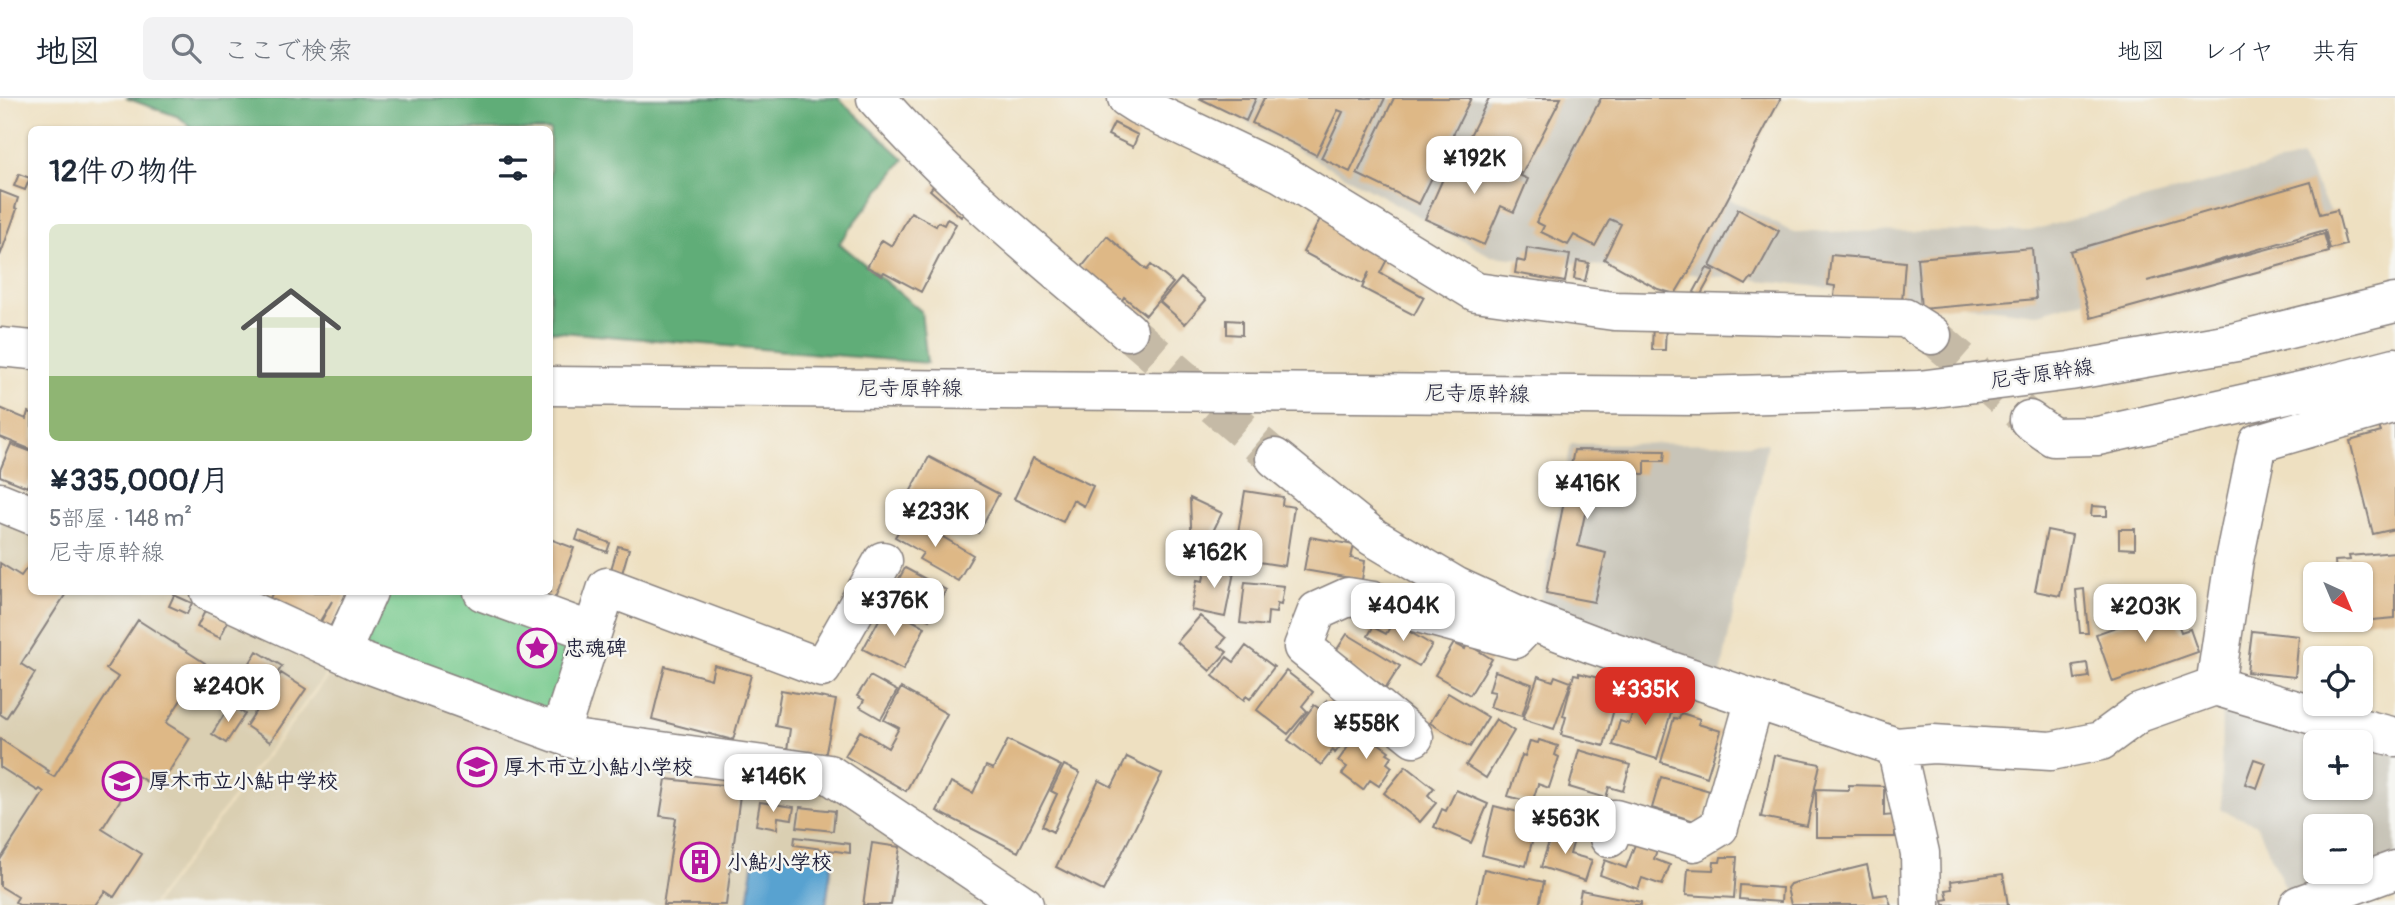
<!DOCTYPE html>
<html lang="ja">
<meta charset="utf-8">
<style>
:root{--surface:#fff;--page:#f2f2f3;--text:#1f2937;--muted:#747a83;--line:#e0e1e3;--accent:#d93025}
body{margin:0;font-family:Pangolin,"Klee One",sans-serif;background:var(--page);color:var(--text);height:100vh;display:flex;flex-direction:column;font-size:26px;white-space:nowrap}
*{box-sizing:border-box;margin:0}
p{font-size:23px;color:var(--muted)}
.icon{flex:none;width:38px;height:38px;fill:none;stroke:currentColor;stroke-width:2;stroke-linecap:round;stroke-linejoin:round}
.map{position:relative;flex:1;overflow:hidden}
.panel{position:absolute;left:28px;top:28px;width:525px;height:469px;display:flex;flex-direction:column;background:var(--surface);border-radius:10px;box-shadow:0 2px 5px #0004}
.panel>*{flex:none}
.needle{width:46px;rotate:136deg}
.buttons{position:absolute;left:2303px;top:464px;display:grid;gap:14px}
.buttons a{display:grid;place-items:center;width:70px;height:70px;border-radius:10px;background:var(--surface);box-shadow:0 2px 5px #0004;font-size:35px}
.price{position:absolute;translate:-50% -60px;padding:0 16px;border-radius:14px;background:#fff;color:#222;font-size:23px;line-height:46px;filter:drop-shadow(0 2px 4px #0008)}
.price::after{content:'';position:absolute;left:50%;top:42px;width:21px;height:16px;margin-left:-10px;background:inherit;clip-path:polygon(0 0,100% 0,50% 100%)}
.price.current{background:var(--accent);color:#fff}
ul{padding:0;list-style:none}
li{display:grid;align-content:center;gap:14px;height:371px;padding:0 21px}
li+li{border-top:2px solid var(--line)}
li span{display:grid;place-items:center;height:217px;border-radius:10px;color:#555}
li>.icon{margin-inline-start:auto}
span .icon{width:126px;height:126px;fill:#fffc;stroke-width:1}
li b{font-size:30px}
h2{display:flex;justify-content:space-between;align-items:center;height:84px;padding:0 21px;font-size:30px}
header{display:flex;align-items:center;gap:42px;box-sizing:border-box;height:98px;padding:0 35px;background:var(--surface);border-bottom:2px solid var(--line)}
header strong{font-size:33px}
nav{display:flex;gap:38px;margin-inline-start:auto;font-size:24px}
.search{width:490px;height:63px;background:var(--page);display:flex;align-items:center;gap:18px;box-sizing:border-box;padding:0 24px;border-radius:10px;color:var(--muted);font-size:26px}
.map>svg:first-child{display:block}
</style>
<header>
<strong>地図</strong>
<div class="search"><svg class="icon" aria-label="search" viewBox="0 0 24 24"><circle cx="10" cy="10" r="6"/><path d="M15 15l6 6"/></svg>ここで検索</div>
<nav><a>地図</a><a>レイヤ</a><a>共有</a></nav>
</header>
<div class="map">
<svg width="2395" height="807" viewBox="0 0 2395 807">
<rect width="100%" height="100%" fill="#f6f6f2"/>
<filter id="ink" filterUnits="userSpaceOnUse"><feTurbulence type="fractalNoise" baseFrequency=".0143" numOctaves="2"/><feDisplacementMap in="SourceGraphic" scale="14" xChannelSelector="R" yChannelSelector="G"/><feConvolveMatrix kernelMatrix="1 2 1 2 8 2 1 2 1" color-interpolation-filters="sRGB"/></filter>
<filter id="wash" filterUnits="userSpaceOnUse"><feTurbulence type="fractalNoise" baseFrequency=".00686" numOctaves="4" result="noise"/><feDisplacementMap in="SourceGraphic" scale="28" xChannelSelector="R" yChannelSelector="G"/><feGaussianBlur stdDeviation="1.57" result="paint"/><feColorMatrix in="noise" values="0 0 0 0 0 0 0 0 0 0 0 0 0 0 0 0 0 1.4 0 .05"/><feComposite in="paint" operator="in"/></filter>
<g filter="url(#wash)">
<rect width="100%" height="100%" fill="#eee0c1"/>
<!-- built -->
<path fill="#dacfb2" d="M0,417L31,430L32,494H183L339,559L151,807H0Z
M342,560L820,690L1006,807H154Z"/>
<!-- industrial -->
<path fill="#c8c4b8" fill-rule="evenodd" d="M1203,0H1783L1720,96L1792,134L2030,133L2301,59L2338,129L2035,216L1779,184L1491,158Z
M1767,345L1720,581L1539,513L1571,346Z
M2222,598L2395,647V759L2361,772V728H2315V774H2356L2289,798L2257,727L2221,712ZM2315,644H2361V690H2315Z"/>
<!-- green -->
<path fill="#76c98c" stroke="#4c7664" stroke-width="2" d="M373,494H462L568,533L576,552L554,622L365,558L352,539Z"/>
<!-- forest -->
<path fill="#60ad78" stroke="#41685a" stroke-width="2" d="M126,0H838L904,61L839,145L921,213L927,265L550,233V32L193,31L179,19Z"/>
<!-- water -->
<path fill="#59a2d0" stroke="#3e6286" stroke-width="2" d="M755,752L832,762L826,807H748Z"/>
<g id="blocks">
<!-- building -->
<path fill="#deb886" d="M1199,0H1256L1246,23Z
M1264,0H1385L1350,74L1321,60L1343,14L1338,12L1316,57L1252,25Z
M1394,0H1471L1419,106L1357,76Z
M1489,0H1561L1522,76L1464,49Z
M1601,0H1781L1685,181H1684L1675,196L1658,191L1604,161L1621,126L1610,121L1595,148L1574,137L1568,147L1541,134L1544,128L1536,124Z
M1114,25L1138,37L1133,49L1108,37Z
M1457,49L1528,81L1514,114L1501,108L1484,147L1425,121Z
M19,76L30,80L25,92L14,88Z
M939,81L971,108L961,119L930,92Z
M2311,84L2320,116L2337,112L2346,147L2330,151L2325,132L2147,183L2324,136L2329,154L2091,220L2070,153Z
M0,93L18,100L15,110L17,111L0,158Z
M1738,111L1779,133L1753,181L1751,180L1746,187L1710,168Z
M911,114L936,128L938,124L944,127L947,121L956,126L921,194L884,174L882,177L867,169L882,142L892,148Z
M1322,117L1391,154L1380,175L1424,199L1414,217L1362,190L1369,174L1363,186L1303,154Z
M1107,138L1147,172L1151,167L1173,185L1146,217L1124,199L1121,204L1081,170Z
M1527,150L1570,157L1565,184L1515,175L1517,162L1525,164Z
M2032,150L2036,201L1921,211L1917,160Z
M1831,157L1905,164L1902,203L1834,199L1835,188L1828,187Z
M1577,163L1589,165L1585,183L1574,181Z
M1707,170L1714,173L1700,198L1694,194Z
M1181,180L1206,202L1185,226L1160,204Z
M1227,222L1242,223V237L1227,236Z
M1653,224L1666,225L1665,252H1652Z
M0,310L26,321L28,314L32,315V352L0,339Z
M2395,324V431L2373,436L2350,343L2381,334L2379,329Z
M11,346L32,354V377L27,389L0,378V372Z
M1574,352L1665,353L1664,363H1645V376L1594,375L1578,448L1606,455L1594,504L1546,495Z
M929,359L999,396L978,435L908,398Z
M1033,360L1093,388L1084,408L1073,402L1063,424L1014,401Z
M1245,393L1283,399L1282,407L1294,409L1285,468L1226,459L1229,440L1237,441Z
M1190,400L1222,415L1203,454H1192Z
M2092,408L2107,409V418H2091Z
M908,418L973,457L958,483L919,461L923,455L895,439Z
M2119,431H2135V451L2119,450Z
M2047,432L2072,437L2060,498L2035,493Z
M579,433L610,445L607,454L576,442Z
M1310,439L1354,447L1351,460L1365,463L1362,482L1304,472Z
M550,441L574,450L555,500L538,494H550Z
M618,448L629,451L621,479L610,475Z
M2395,454V520L2361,523V476H2336L2335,463L2350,462L2349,458Z
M32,463V494H67L21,566L35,575L6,620L0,616V465L21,478Z
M1207,463L1235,469L1225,519L1191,512L1197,482L1203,483Z
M905,470L946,492L929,522L888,500Z
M1245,484L1284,488L1281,507L1277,506L1276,515L1268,514L1267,528L1240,525Z
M2084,491L2088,535H2080L2076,492Z
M273,494H348L328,533L318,529L332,503L317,528L269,502Z
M174,497L192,505L187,516L169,508Z
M886,509L925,529L903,572L863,551Z
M2172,509L2181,534L2190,531L2198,554L2113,584L2096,536Z
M205,513L228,523L220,540L197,529Z
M1200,518L1226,540L1219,548L1227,554L1210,573L1177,544Z
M138,522L205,565L166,625L190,640L158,691L136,677L102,731L142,756L114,799L105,793L95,807H19L15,804L18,799L0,788V762L44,694L40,691L38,693L0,669V641L49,673L47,675L54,679L118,579L106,571Z
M1393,524L1432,547L1419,568L1368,538L1373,529L1386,536Z
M2252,533L2299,538L2295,579L2247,574Z
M1347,536L1400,568L1386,590L1379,585L1377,589L1349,567L1351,562L1336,553Z
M1454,545L1465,551L1467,546L1492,561L1470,597L1435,577Z
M1246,548L1274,569L1250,601L1246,598L1244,602L1213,578L1227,559L1234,564Z
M257,553L282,568L263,598L239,583Z
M2087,565L2089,579L2075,581L2073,567Z
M714,567L751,577L733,642L652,621L665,568L711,581Z
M1286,573L1313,594L1302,608L1307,613L1288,636L1257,612Z
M1495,573L1532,586L1522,618L1490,609L1495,594L1489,593Z
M281,575L306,591L270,644L246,628Z
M1579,575L1614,584L1607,609L1614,611L1604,648L1561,637L1566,619L1563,618L1574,576L1579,577Z
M870,578L897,593L881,621L860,609L864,602L857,598Z
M1538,578L1553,583L1555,578L1571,584L1554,631L1523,621Z
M901,590L947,616L906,693L845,658L860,633L888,650L899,630L884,622Z
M781,592L836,602L825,659L787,652L790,631L775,628Z
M1448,595L1488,619L1470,649L1430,625Z
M1638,596L1673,608L1657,661L1613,647L1620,623L1629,626Z
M1327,602L1350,620L1347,625L1350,627L1342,639L1346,641L1335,655L1333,652L1321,667L1288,642L1314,607L1320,611Z
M230,607L245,616L226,645L212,636Z
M1681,615L1700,621L1698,626L1721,633L1707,679L1661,664L1674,620L1679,621Z
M1496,621L1514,633L1486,680L1466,667Z
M1360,632L1389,653L1387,655L1392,658L1387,665L1392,669L1379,688L1370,682L1363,692L1342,676L1347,669L1338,663Z
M1008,642L1061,668L1018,754L937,713L951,684L973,695L986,668L993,671Z
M1539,642L1558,648L1555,657L1559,659L1549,690L1538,686L1532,705L1508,698L1522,657L1525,658L1530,643L1538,645Z
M1579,652L1630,667L1623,693L1609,689L1606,700L1569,689Z
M1774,657L1820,666L1807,728L1761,719Z
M1127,659L1162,676L1103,793L1056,769L1099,682L1112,689Z
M2254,661L2266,665L2257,690L2245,686Z
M1064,667L1080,675L1053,734L1042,728L1057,696L1051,693Z
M1406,668L1434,690L1428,697L1436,705L1420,724L1384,695Z
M1661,679L1710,693L1701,725L1652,710Z
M666,681L741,689L726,807H663L676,720L660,718Z
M1849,687L1884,688V718L1895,717V739H1816V691L1849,692Z
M1456,692L1488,706L1471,745L1434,729L1442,711L1446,713Z
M760,704L794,709L792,721L778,719L777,731L756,727Z
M1494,708L1538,719L1526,768L1482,757Z
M800,709L835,713L833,733L797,729Z
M1554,728L1576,735L1570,756L1592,762L1585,783L1541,769Z
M795,739L850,746V755L794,747Z
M1636,744L1657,752L1654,761L1670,767L1662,787L1642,780L1638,791L1600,777L1605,762L1626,770Z
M872,745L900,749L891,807H863Z
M1721,759H1737L1734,800L1686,797L1688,771L1713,772L1714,764H1720Z
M1867,767L1874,798L1887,796L1891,807H1791L1787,790L1790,786Z
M1484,771L1544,784L1539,807H1476Z
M2003,776L2008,807H1944L1943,802L1948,801L1946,792L1952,791L1951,783Z
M1740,787L1782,790L1781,804L1739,801Z
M1581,792L1641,804V807H1578Z"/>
</g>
</g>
<g filter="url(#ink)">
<use href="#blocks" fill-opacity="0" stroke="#88817e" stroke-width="2"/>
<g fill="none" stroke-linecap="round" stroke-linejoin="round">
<!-- minor-tunnel -->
<path stroke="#c5baa6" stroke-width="38" stroke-dasharray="38 19" stroke-linecap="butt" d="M1128,233L1275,360
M1932,237L2029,322"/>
<defs>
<path id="minor" d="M876,0C950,85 1042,160 1128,233
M1127,0L1138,7L1281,75L1476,194L1614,213L1905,220L1932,237
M0,249L32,252
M550,288L1698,298L1919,292L2070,273L2236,244L2395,205
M2029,322L2053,339L2098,338L2314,290L2395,269
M1275,360L1373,439L1457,489L1531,523L1594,547L1896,649L1933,646L2051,653L2101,643L2139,615L2215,588L2234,462L2258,345L2395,305
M0,404L32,417
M210,494L360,563L573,641L829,676L1024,807
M483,494L592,534
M341,554L368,494
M2215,588L2333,623L2395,639
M560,634L607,489L822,570L883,463
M1414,639L1303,549L1317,513L1348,499L1373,503L1514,541L1531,523
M1896,649L1920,755L1921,807
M1609,740L1615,721L1694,744L1719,729L1755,601
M2299,807L2395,772"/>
</defs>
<!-- minor casing -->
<use href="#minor" stroke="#88817e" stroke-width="41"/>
<!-- minor -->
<use href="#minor" stroke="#fff" stroke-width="38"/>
</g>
</g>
<!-- icons -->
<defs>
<symbol id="sight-ring" viewBox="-11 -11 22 22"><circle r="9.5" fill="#f6f6f2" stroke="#b5179e" stroke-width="1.5"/><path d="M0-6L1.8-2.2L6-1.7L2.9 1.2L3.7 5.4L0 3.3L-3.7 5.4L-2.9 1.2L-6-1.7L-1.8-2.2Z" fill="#b5179e"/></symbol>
<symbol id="school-ring" viewBox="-11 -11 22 22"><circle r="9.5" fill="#f6f6f2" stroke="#b5179e" stroke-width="1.5"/><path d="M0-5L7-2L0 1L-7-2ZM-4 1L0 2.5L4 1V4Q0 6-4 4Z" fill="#b5179e"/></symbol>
<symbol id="building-ring" viewBox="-11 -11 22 22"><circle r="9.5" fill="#f6f6f2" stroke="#b5179e" stroke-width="1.5"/><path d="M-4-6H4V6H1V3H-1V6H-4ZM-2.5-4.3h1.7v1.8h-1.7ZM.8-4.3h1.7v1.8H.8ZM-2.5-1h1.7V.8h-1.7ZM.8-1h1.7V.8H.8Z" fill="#b5179e"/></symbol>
</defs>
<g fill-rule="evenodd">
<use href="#sight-ring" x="515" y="528" width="44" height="44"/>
<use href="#school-ring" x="455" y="647" width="44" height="44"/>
<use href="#school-ring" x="100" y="661" width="44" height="44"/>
<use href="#building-ring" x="678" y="742" width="44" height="44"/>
</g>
<g text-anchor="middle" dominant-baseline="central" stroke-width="5" stroke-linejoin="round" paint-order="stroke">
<!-- street labels -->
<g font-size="21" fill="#22223b" stroke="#f6f6f2">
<text transform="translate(2042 276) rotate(-8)">尼寺原幹線</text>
<text x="910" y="290">尼寺原幹線</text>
<text transform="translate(1477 296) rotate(1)">尼寺原幹線</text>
</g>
<!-- poi labels -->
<g font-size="21" font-weight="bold" fill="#22223b" stroke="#f6f6f2" text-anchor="start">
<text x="564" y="550">忠魂碑</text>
<text x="504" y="669">厚木市立小鮎小学校</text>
<text x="149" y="683">厚木市立小鮎中学校</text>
<text x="727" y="764">小鮎小学校</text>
</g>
</g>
</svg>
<div class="buttons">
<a><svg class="needle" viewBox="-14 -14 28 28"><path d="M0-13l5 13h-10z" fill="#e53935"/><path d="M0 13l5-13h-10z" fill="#747a83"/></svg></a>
<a><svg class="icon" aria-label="locate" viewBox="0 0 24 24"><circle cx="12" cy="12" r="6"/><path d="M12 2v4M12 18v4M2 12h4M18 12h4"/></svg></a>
<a>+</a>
<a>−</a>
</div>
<b class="price" style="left:1474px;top:98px">¥192K</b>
<b class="price" style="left:1587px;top:423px">¥416K</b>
<b class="price" style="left:935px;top:451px">¥233K</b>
<b class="price" style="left:1214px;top:492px">¥162K</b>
<b class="price" style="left:894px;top:540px">¥376K</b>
<b class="price" style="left:1403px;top:545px">¥404K</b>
<b class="price" style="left:2145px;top:546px">¥203K</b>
<b class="price" style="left:228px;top:626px">¥240K</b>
<b class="price current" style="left:1645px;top:629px">¥335K</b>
<b class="price" style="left:1366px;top:663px">¥558K</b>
<b class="price" style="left:773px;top:716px">¥146K</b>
<b class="price" style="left:1565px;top:758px">¥563K</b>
<section class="panel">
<h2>12件の物件<svg class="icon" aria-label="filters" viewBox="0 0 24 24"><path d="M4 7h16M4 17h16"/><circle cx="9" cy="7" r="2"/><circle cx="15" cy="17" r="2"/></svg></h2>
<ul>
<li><span style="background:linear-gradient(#dfe7d0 70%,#8fb573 0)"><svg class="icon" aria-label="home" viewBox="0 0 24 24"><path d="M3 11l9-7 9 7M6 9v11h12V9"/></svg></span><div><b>¥335,000/月</b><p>5部屋 · 148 m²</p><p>尼寺原幹線</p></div></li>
</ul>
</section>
</div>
